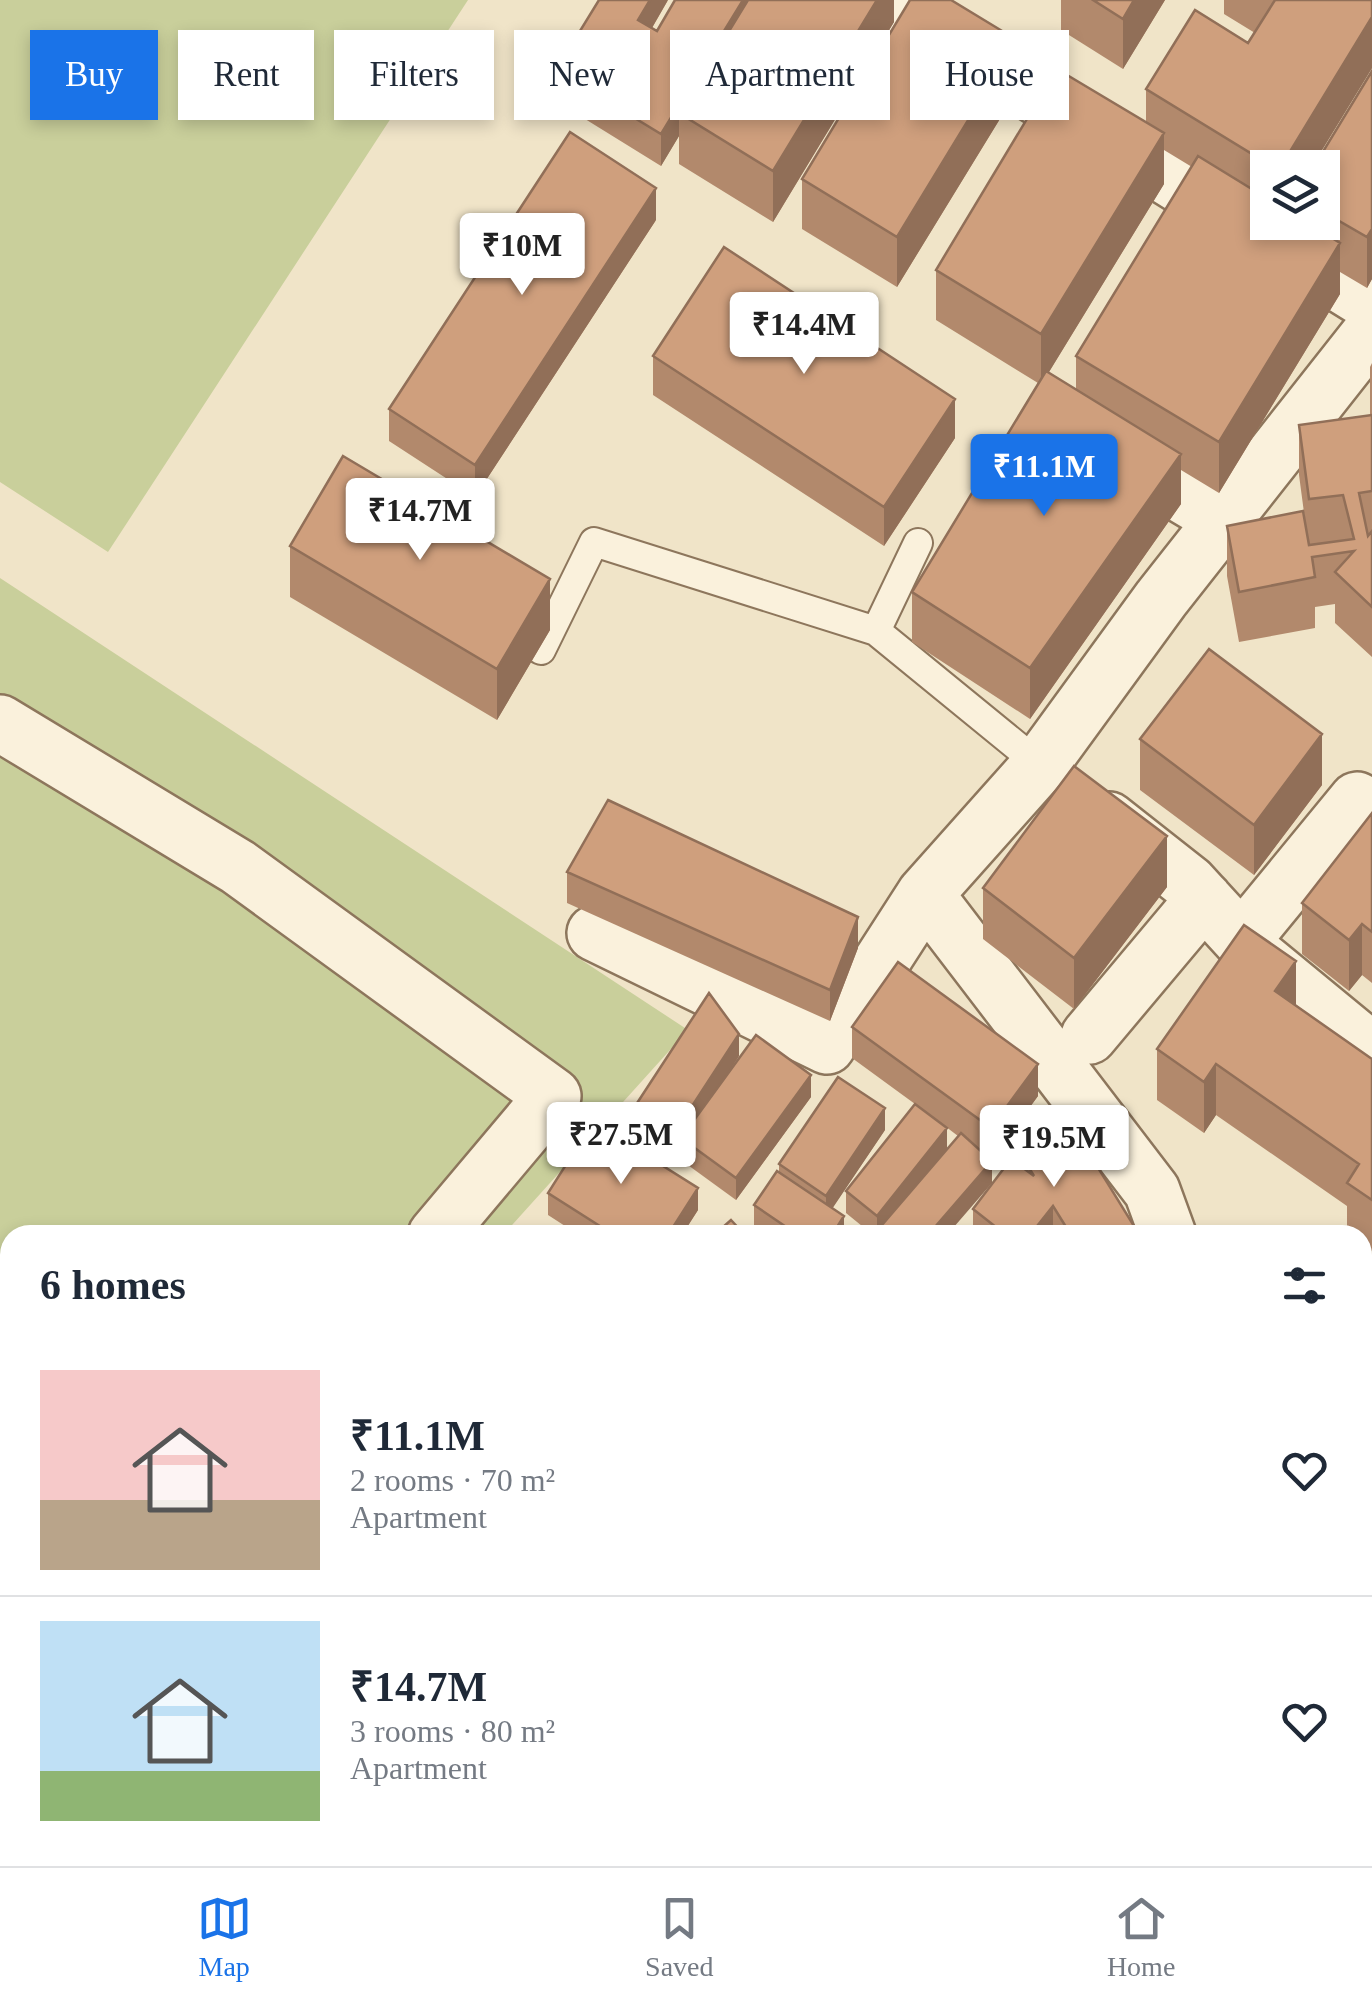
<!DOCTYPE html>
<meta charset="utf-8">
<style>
:root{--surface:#fff;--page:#f6f6f7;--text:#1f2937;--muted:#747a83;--line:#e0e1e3;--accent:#1a73e8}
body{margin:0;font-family:Georgia,serif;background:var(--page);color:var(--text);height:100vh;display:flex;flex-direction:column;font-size:38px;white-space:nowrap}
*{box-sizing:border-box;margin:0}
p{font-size:32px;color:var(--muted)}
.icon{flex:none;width:55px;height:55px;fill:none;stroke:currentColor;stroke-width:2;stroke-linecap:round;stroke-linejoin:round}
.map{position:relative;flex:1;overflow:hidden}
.side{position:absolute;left:0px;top:1225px;width:1372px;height:642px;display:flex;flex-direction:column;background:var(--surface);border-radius:30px 30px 0 0;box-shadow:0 5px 15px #0003}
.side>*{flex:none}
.banner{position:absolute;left:30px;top:30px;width:1312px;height:90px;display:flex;gap:20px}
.tools{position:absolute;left:1250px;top:150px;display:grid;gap:20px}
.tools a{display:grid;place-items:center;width:90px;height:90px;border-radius:0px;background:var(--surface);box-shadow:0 5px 15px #0003;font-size:50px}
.price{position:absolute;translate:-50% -85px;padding:0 22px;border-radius:10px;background:#fff;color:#222;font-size:32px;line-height:65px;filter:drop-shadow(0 2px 5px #0008)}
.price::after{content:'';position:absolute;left:50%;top:60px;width:30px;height:22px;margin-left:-15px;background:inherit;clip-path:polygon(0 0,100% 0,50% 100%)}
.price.active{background:var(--accent);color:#fff}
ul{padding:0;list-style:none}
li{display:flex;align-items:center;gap:30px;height:250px;padding:0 40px}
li+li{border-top:2px solid var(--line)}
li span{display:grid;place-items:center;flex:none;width:280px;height:200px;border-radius:0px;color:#555}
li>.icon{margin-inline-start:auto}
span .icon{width:120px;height:120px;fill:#fffc;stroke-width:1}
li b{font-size:42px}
h2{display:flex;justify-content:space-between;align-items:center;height:120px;padding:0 40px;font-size:42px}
.tag{padding:0 35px;border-radius:0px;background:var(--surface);box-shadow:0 5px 15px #0003;font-size:35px;line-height:90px}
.tag.active{background:var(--accent);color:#fff}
.menu{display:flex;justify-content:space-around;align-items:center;height:140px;border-top:2px solid var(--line);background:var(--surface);font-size:28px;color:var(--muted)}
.menu a{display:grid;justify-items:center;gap:5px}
.menu .active{color:var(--accent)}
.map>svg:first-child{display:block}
</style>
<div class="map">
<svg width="1372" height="1866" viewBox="0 0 1372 1866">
<rect width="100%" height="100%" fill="#f0e4c8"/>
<!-- green -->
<path fill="#c9cf9b" d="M0,0H468L108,552L0,482Z
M0,578L688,1030L503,1235H10V1781L0,1792Z"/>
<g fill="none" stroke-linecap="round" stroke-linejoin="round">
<defs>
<path id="service" d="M876,631L918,543
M541,650L594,542L876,631L1040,765"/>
<path id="minor" d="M882,0L1372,304
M1115,455L1224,520
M0,723L238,867L553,1096L436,1235
M1109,820L1189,883L1254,954L1372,1051
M925,894L1152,1191L1168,1235
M595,933L827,1046L925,894L1040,765L1161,599L1372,331
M1242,940L1357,800
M1089,1036L1204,899
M1362,1345L1372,1339
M1362,1624L1372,1614
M0,1751L10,1739
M226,1866L235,1858
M668,1866L680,1858
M1131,1866L1139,1858"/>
</defs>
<!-- service casing -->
<use href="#service" stroke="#8d765c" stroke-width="32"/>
<!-- minor casing -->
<use href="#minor" stroke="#8d765c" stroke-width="60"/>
<!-- service -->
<use href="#service" stroke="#faf1dc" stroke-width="28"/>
<!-- minor -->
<use href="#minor" stroke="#faf1dc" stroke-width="55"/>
</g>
<!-- wall -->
<path fill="#b2896c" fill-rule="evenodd" d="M668,0L652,28L657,31L894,0V22L773,222L679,164V136L661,166L556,101V70Z
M1061,0H1165L1123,69L1061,30Z
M1224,0H1372V68L1311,168H1268V222H1322V168L1372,71V279L1367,288L1340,272V294L1219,493L1181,470V504L1030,719L912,642V592L1038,383L936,320V270L1146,123V89L1248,43L1255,33L1224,14ZM1164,150L1192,167L1076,356V390L1049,372L1164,184Z
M1017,91L897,287L802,229V179Z
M656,220L475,497L389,441V409Z
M653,356L955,438L884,546L653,395Z
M1372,363V657L1335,623V604L1315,607V628L1239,642L1227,576V526L1305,520L1299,475V425L1370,415V367Z
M290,546L550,630L497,720L290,597Z
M1140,739L1322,785L1254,875L1140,790Z
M1372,813V983L1362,975L1349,991L1302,954V903Z
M567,872L858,948L830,1021L567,903Z
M1167,887L1074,1009L983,939V888Z
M1296,1005L1372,1059V1251L1362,1244V1235H1349L1347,1233V1206L1216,1115L1204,1133L1157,1100V1049Z
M852,1027L1038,1096L991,1160L947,1235H882V1232L880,1235H873L846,1213V1191L915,1104L852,1058ZM937,1120L958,1136L947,1150Z
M739,1056L721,1084L811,1097L736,1200L681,1160V1144L668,1165L628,1139V1117Z
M885,1130L832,1208L844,1235H766L754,1227V1205L779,1172V1164Z
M1018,1150L1134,1235H1057L1053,1228L1048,1235H977L973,1231V1209L1018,1164Z
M548,1193L698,1210L682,1235H579L548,1215Z
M1372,1357V1589L1362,1599V1367Z
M10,1781V1858H91L90,1859L98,1866H15L0,1850V1785Z
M129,1858H207L198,1866H137Z
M290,1858H458L464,1866H393V1859L387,1864L389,1866H290Z
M461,1858H547L537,1866H464L461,1862Z
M553,1858H628V1865L626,1866H556L553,1863Z
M636,1858H658L646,1866H642Z
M717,1858H821L824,1861V1858L1119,1859L1111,1866H829L825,1862L828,1866H721Z"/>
<!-- shaded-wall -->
<path fill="#916f58" d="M650,0H668L638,52V20Z
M743,0H762L679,113V136L661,166V134Z
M877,0H894V22L773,222V171Z
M1134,0H1165L1123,69V19Z
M1372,17V68L1311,168H1280Z
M1017,40V91L897,287V237Z
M1164,133V184L1041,385V334Z
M656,188V220L475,497V465Z
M1372,229V279L1367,288V237Z
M1340,243V294L1219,493V442Z
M955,399V438L884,546V507Z
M1181,454V504L1030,719V668Z
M550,579V630L497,720V669Z
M1322,734V785L1254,875V825Z
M1167,836V887L1074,1009V958Z
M858,917V948L830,1021V990Z
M1362,924V975L1349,991V940Z
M1296,961V1011L1275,991Z
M739,1034V1056L684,1140L681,1138V1144L668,1165V1143Z
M1038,1064V1096L991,1160V1128Z
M1216,1064V1115L1204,1133V1082Z
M811,1075V1097L736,1200V1178Z
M885,1108V1130L826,1218V1196Z
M947,1128V1150L882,1225V1232L880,1235H877V1216Z
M992,1161V1183L947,1235H928Z
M698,1188V1210L682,1235H668Z
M1053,1206V1228L1048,1235H1030Z
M844,1216V1235H832Z
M1134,1226V1235H1119Z
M1372,1469V1500L1362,1510V1479Z
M1372,1558V1589L1362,1599V1568Z
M185,1858H207L198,1866H176Z
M369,1858H393V1859L385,1866H366V1860Z
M520,1858H547L537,1866H509Z
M622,1858H628V1865L626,1866H611Z
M644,1858H658L646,1866H644Z
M876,1858H894L887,1866H868Z
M984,1858H994V1866H975Z
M1097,1858H1119V1859L1111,1866H1088Z"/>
<!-- building -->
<path fill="#cf9f7d" stroke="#916f58" stroke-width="2.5" d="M599,0H650L638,20L657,31L675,0H743L661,134L556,70Z
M748,0H877L773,171L679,113Z
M910,0H951L1017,40L897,237L802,179Z
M1093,0H1134L1123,19Z
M1275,0H1372V17L1280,168H1275L1146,89L1195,10L1248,43Z
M1057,69L1164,133L1041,334L936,270Z
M1372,71V229L1367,237L1322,211V168H1313Z
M570,132L656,188L475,465L389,409Z
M1198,156L1268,199V222H1306L1340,243L1219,442L1076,356Z
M724,247L955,399L884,507L653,356Z
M1046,371L1181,454L1030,668L912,592Z
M1372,415V491L1359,493L1368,536L1372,531V607L1335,572L1354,551L1312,557L1315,577L1239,592L1227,526L1303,511L1309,545L1354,539L1343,495L1309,499L1299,425Z
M343,456L550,579L497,669L290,546Z
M1209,649L1322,734L1254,825L1140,739Z
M1074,766L1167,836L1074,958L983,888Z
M608,800L858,917L830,990L567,872Z
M1372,813V932L1362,924L1349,940L1302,903Z
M1244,925L1296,961L1275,991L1372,1059V1200L1347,1183L1359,1164L1216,1064L1204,1082L1157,1049Z
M898,962L1038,1064L991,1128L852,1027Z
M709,993L739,1034L668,1143L628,1117Z
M756,1035L811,1075L736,1178L681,1138Z
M838,1077L885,1108L826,1196L779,1164Z
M915,1104L947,1128L877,1216L846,1191Z
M1068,1119L1134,1226L1119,1235H1071L1053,1206L1030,1235H1006L973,1209L1011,1159L1034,1176L1018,1150Z
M593,1122L698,1188L668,1235H614L548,1193Z
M961,1133L992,1161L928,1235H894L882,1225Z
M777,1171L844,1216L832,1235H798L754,1205Z
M731,1220L745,1235H714Z
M1372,1357V1469L1362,1479V1367Z
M1372,1478V1540L1362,1530V1488Z
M1362,1545L1372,1554V1558L1362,1568Z
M7,1778L10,1781V1829L0,1818V1785Z
M36,1858H89L98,1866H38L41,1863Z
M151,1858H185L176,1866H159Z
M266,1858H282L289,1866H255Z
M301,1858H348L357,1866H309Z
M402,1858H458L464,1866H408Z
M475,1858H520L509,1866H482Z
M558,1858H622L611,1866H564Z
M681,1858H686L691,1866H673Z
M731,1858H821L828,1866H737Z
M845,1858H876L868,1866H855Z
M891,1858H984L975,1866H882Z
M1000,1858H1097L1088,1866H1008Z"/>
</svg>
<div class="tools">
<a><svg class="icon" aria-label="layers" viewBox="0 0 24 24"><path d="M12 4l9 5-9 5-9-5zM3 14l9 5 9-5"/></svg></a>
</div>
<b class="price" style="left:522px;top:298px">₹10M</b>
<b class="price" style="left:804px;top:377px">₹14.4M</b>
<b class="price active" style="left:1044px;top:519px">₹11.1M</b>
<b class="price" style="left:420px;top:563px">₹14.7M</b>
<b class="price" style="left:621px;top:1187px">₹27.5M</b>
<b class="price" style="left:1054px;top:1190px">₹19.5M</b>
<div class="banner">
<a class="tag active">Buy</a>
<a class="tag">Rent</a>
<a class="tag">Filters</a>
<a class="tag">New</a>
<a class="tag">Apartment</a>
<a class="tag">House</a>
</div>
<section class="side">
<h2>6 homes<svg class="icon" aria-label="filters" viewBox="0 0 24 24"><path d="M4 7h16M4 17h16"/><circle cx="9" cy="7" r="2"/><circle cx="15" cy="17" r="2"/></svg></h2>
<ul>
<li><span style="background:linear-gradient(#f6c9c9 65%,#b9a48a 0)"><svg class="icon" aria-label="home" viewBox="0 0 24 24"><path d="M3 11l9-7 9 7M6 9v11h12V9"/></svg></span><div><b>₹11.1M</b><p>2 rooms · 70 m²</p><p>Apartment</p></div><svg class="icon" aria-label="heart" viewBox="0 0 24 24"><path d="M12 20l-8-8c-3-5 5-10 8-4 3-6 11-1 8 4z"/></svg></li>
<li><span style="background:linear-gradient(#bfe0f5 75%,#8fb573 0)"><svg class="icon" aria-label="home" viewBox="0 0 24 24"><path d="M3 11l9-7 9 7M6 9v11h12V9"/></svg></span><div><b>₹14.7M</b><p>3 rooms · 80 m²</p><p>Apartment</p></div><svg class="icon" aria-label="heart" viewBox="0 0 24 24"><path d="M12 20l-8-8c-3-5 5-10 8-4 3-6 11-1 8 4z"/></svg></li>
</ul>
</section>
</div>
<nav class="menu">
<a class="active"><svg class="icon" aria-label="map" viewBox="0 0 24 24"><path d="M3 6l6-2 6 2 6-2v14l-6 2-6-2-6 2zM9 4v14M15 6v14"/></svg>Map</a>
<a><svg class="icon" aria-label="saved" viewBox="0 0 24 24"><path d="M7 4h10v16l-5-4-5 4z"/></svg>Saved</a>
<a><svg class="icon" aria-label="home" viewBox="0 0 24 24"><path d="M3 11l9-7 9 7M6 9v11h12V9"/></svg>Home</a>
</nav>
